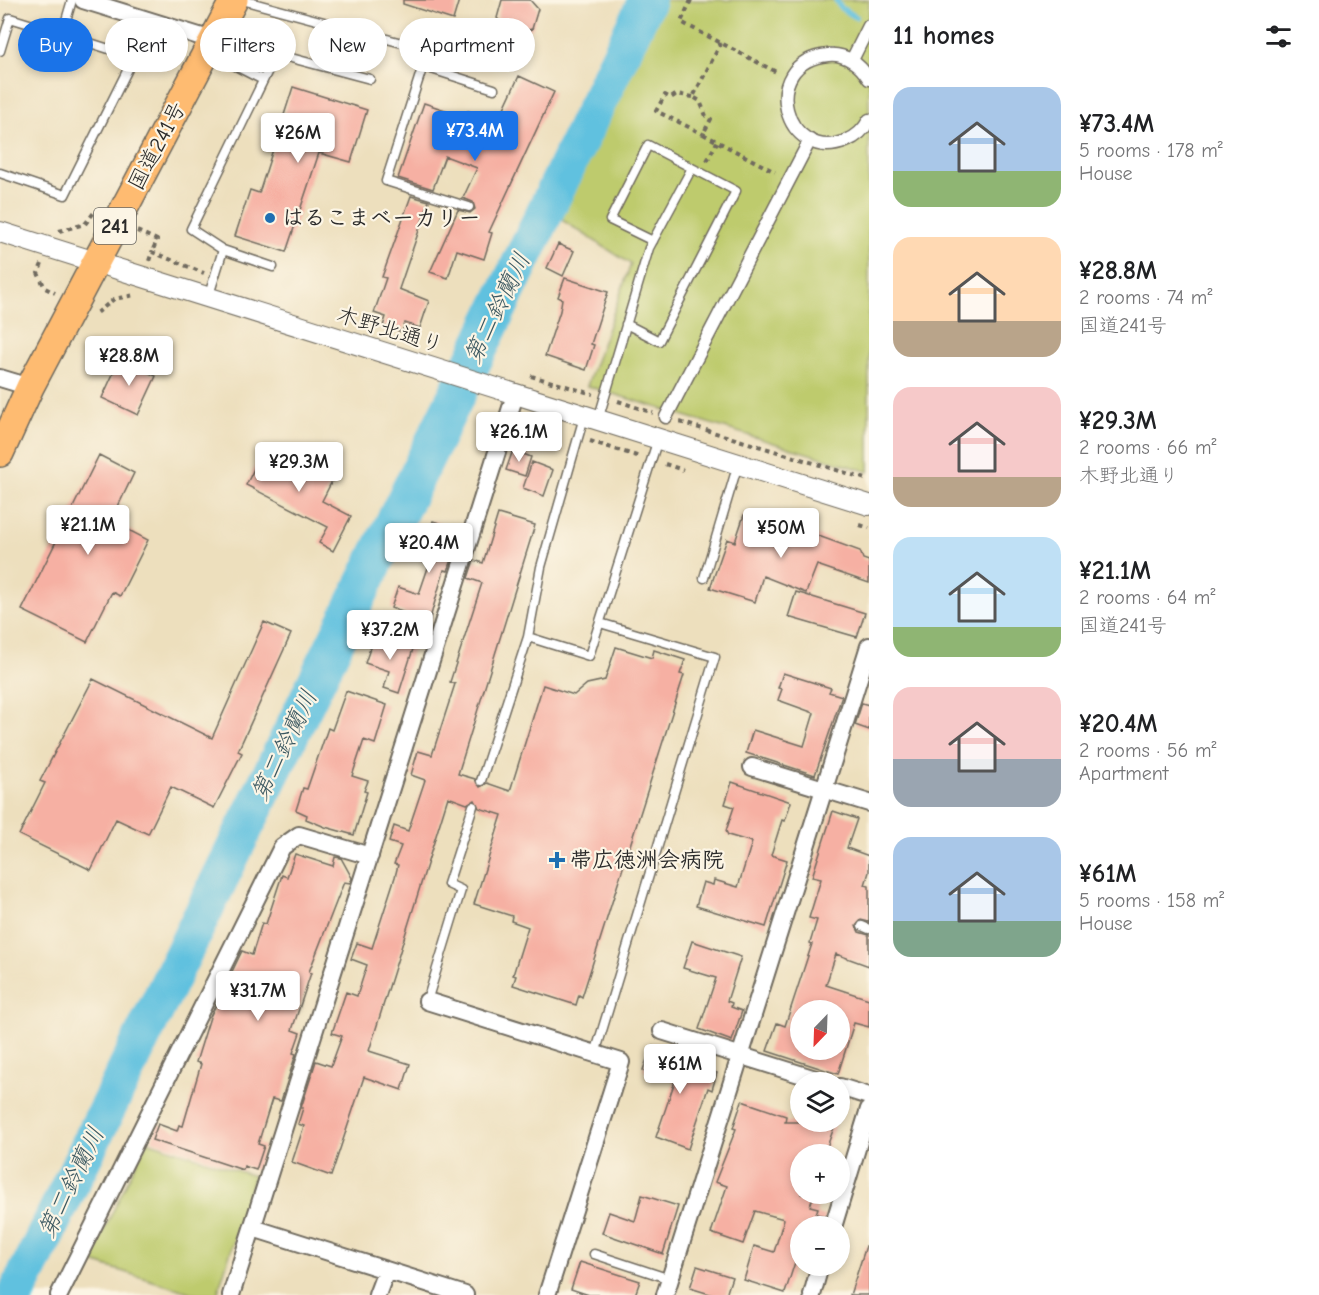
<!DOCTYPE html>
<meta charset="utf-8">
<style>
:root{--surface:#fff;--page:#f2f2f2;--text:#202124;--muted:#757577;--accent:#1a73e8}
body{margin:0;font-family:"Comic Neue","Klee One",sans-serif;background:var(--page);color:var(--text);height:100vh;display:flex;flex-direction:column;font-size:22px;white-space:nowrap}
*{box-sizing:border-box;margin:0}
p{font-size:20px;color:var(--muted)}
.icon{flex:none;width:33px;height:33px;fill:none;stroke:currentColor;stroke-width:2;stroke-linecap:round;stroke-linejoin:round}
.map{position:relative;flex:1;overflow:hidden}
.panel{display:flex;flex-direction:column;background:var(--surface);width:450px}
.panel>*{flex:none}
.banner{position:absolute;left:18px;top:18px;width:570px;height:54px;display:flex;gap:12px}
.needle{width:39px;rotate:203deg}
.fabs{position:absolute;left:790px;top:1000px;display:grid;gap:12px}
.fabs a{display:grid;place-items:center;width:60px;height:60px;border-radius:50%;background:var(--surface);box-shadow:0 3px 9px #0003;font-size:30px}
.price{position:absolute;translate:-50% -51px;padding:0 14px;border-radius:6px;background:#fff;color:#222;font-size:20px;line-height:39px;filter:drop-shadow(0 2px 3px #0008)}
.price::after{content:'';position:absolute;left:50%;top:36px;width:18px;height:14px;margin-left:-9px;background:inherit;clip-path:polygon(0 0,100% 0,50% 100%)}
.price.on{background:var(--accent);color:#fff}
ul{padding:0;list-style:none}
li{display:flex;align-items:center;gap:18px;height:150px;padding:0 24px}
li span{display:grid;place-items:center;flex:none;width:168px;height:120px;border-radius:18px;color:#555}
li>.icon{margin-inline-start:auto}
span .icon{width:72px;height:72px;fill:#fffc;stroke-width:1}
li b{font-size:26px}
h2{display:flex;justify-content:space-between;align-items:center;height:72px;padding:0 24px;font-size:26px}
.chip{padding:0 21px;border-radius:27px;background:var(--surface);box-shadow:0 3px 9px #0003;font-size:21px;line-height:54px}
.chip.on{background:var(--accent);color:#fff}
main{display:flex;flex:1;min-height:0}
.map>svg:first-child{display:block}
</style>
<main>
<div class="map">
<svg width="869" height="1295" viewBox="0 0 869 1295">
<rect width="100%" height="100%" fill="#fcf5e5"/>
<filter id="ink" filterUnits="userSpaceOnUse"><feTurbulence type="fractalNoise" baseFrequency=".0167" numOctaves="2"/><feDisplacementMap in="SourceGraphic" scale="12" xChannelSelector="R" yChannelSelector="G"/><feConvolveMatrix kernelMatrix="1 2 1 2 8 2 1 2 1" color-interpolation-filters="sRGB"/></filter>
<filter id="wash" filterUnits="userSpaceOnUse"><feTurbulence type="fractalNoise" baseFrequency=".008" numOctaves="4" result="noise"/><feDisplacementMap in="SourceGraphic" scale="24" xChannelSelector="R" yChannelSelector="G"/><feGaussianBlur stdDeviation="1.35" result="paint"/><feColorMatrix in="noise" values="0 0 0 0 0 0 0 0 0 0 0 0 0 0 0 0 0 1.4 0 .05"/><feComposite in="paint" operator="in"/></filter>
<g filter="url(#wash)">
<rect width="100%" height="100%" fill="#eddfbd"/>
<!-- green -->
<path fill="#becb6d" stroke="#747b4c" stroke-width="1.5" d="M659,0H869V472L587,386L631,264L554,215Z
M147,1141L254,1176L217,1295H198L89,1261Z"/>
<g fill="none" stroke-linecap="round" stroke-linejoin="round">
<!-- stream -->
<path stroke="#61c1df" stroke-width="6" d="M836,0L841,8L856,17"/>
<!-- river -->
<path stroke="#61c1df" stroke-width="38" d="M16,1295L478,351L647,0"/>
</g>
<g id="blocks">
<!-- building -->
<path fill="#f6b0a3" fill-rule="evenodd" d="M403,0H459L453,20L403,4Z
M502,0H530L538,9L532,29L511,34L497,18Z
M519,76L554,92L489,232L492,233L484,259L457,250L448,278L430,272L458,210L470,213L475,209L473,202L463,198L477,168L445,156L433,189L398,178L424,103L466,117L468,111L498,121Z
M293,87L367,110L351,162L319,153L286,252L235,236L250,190L259,193Z
M411,196L429,201L399,289L429,301L420,328L405,323L402,332L383,326L386,317L374,313L386,278L382,277Z
M558,244L574,251L563,276L547,268Z
M565,278L608,292L591,344L594,345L586,370L545,356L560,311L562,299L558,297Z
M120,359L156,376L138,415L102,398Z
M265,447L332,481L322,501L351,516L333,551L319,543L328,527L246,485Z
M513,450L531,457L525,476L506,470Z
M99,455L134,473L111,521L148,540L120,596L112,592L87,642L22,610Z
M532,462L553,470L544,496L523,488Z
M498,514L535,525L458,774L475,779L480,787L487,783L510,791L543,685L574,695L587,684L605,680L616,647L652,658L654,650L685,660L680,674L684,675L582,997L579,995L576,1005L513,985L516,976L513,975L528,927L511,921L512,916L474,904L502,815L479,808L475,800L467,804L448,797L369,1051L410,1064L402,1090L364,1077L331,1176L292,1162L304,1126L298,1124L303,1108H301L316,1061L331,1066L342,1036L332,1033L346,992L357,996L367,965L351,959L357,943L372,948L395,877L398,865L394,864L401,846L389,842L394,826L408,831L425,780L411,775L418,751L432,755L455,684L450,682L482,583L468,578L474,560L483,563Z
M744,515L784,528L788,518L804,523L802,530L860,551L863,559L869,561V583L817,565L806,593L763,576L755,602L710,588L727,539L735,542Z
M433,521L457,529L449,552L454,554L448,571L444,570L429,622L391,608L398,587L419,594L432,556L422,553Z
M796,592L865,613L857,637L788,617Z
M264,622L291,634L238,751L242,753L214,808L171,787L148,834L116,819L91,870L19,835L45,783L40,781L93,679L212,738Z
M374,637L413,649L399,693L384,688L389,671L365,663Z
M783,673L831,688L829,692L842,696L815,775L746,753L753,730L804,746L814,713L778,700L782,689L778,688Z
M346,691L387,705L375,744L364,740L352,776L368,781L364,791L367,792L354,835L325,827L306,819L307,815L296,810L303,788L307,789L328,728L332,730Z
M862,703L869,705V730L855,725Z
M732,782L791,802L785,821L782,820L771,855L787,860L766,927L696,906L703,882L713,885L714,880L738,887L752,842L728,835L726,831L734,807L725,804Z
M833,811L857,819L847,848L869,856V872L865,885L869,886V922L861,920L856,926L859,932L869,935V966L836,954L826,985L869,999V1027L854,1023L838,1074L767,1051L777,1023L785,1026L812,944L810,943L817,920L809,918L821,879L812,877ZM801,1011H840V1050H801Z
M295,854L333,866L335,857L341,858L352,878L350,883L344,882L309,972L311,973L292,1030L300,1033L293,1053L296,1054L281,1101L272,1099L258,1144L264,1146L256,1170L244,1166L243,1170L152,1140L158,1124L177,1131L179,1125L183,1126L201,1064L196,1062L210,1017L242,951L252,955L262,923L266,924L282,875L287,877Z
M692,941L741,957L727,1001L732,1003L731,1007L742,1011L732,1041L699,1029L716,978L683,968Z
M652,1046L692,1061L691,1064L717,1073L712,1090L708,1088L688,1149L656,1137L675,1081L643,1070Z
M742,1101L786,1116L785,1122H836L824,1155H801V1194H814L810,1206L818,1208L816,1214L825,1216L823,1227H801V1244L785,1293L744,1280L754,1246L774,1252L784,1219L755,1211L743,1244L711,1233L727,1186L715,1182L736,1129L733,1128Z
M642,1195L678,1206L663,1254L602,1233L609,1212L635,1221Z
M866,1246L869,1247V1295H850Z
M580,1262L640,1281L635,1295H589L571,1289Z
M697,1266L732,1277L726,1295H713L690,1288Z"/>
</g>
</g>
<g filter="url(#ink)">
<use href="#blocks" fill-opacity="0" stroke="#6f6a5e" stroke-width="1.5"/>
<g fill="none" stroke-linecap="round" stroke-linejoin="round">
<defs>
<path id="service" d="M242,0L428,50L386,181L469,207
M0,51L10,18L62,34
M210,53L263,80
M422,66L494,89
M0,173L65,195L134,57L62,34L72,0
M273,267L223,250L191,229L276,54L370,79
M208,298L223,250
M626,324L659,341L736,191L648,145L610,220L653,241
M598,420L649,248L692,168
M704,578L738,464
M528,637L589,656L658,439
M481,781L528,637L541,567L584,417
M862,926L869,929
M427,1001L461,890L448,884L473,806
M595,1054L715,657L600,623
M594,1254L670,1279"/>
<path id="pedestrian" d="M852,60L869,26
M869,79C860,64 845,53 828,55C756,62 785,166 846,141C856,137 864,130 869,120
M666,417L810,140"/>
<path id="minor" d="M83,0L212,40
M0,378L30,387
M752,767L869,803
M427,1001L621,1062L547,1295
M662,1031L828,1083
M840,1087L869,1096
M833,1227L869,1109
M253,1228L465,1295
M59,1295L282,847L299,835L370,856
M231,1295L515,395
M377,1295L386,1271
M665,1295L869,646
M812,1295L820,1266"/>
<path id="tertiary" d="M0,232L869,505"/>
<path id="trunk" d="M0,453L30,387L234,0"/>
</defs>
<!-- service casing -->
<use href="#service" stroke="#6f6a5e" stroke-width="11"/>
<!-- pedestrian casing -->
<use href="#pedestrian" stroke="#6f6a5e" stroke-width="15"/>
<!-- minor casing -->
<use href="#minor" stroke="#6f6a5e" stroke-width="20"/>
<!-- tertiary casing -->
<use href="#tertiary" stroke="#6f6a5e" stroke-width="22"/>
<!-- trunk casing -->
<use href="#trunk" stroke="#6f6a5e" stroke-width="30"/>
<!-- path -->
<path stroke="#6f6a5e" stroke-width="4" stroke-dasharray="4.5 4.5" stroke-linecap="butt" d="M691,0L681,22L778,73
M721,43L693,97L700,101L706,116L711,119L703,134L775,172
M693,97L677,94L671,98L665,95L656,111L703,134
M707,161L717,142
M59,231L85,224L96,210
M137,231L157,240L152,252
M149,261L152,252L204,273
M42,264L38,273L45,288L55,293
M97,313L114,299L135,295
M531,376L593,394
M618,401L653,413
M680,422L869,480
M590,441L640,457
M665,464L683,470
M860,525L869,528"/>
<!-- service -->
<use href="#service" stroke="#fff" stroke-width="8"/>
<!-- pedestrian -->
<use href="#pedestrian" stroke="#fff" stroke-width="12"/>
<!-- minor -->
<use href="#minor" stroke="#fff" stroke-width="16"/>
<!-- tertiary -->
<use href="#tertiary" stroke="#fff" stroke-width="20"/>
<!-- trunk -->
<use href="#trunk" stroke="#febb71" stroke-width="27"/>
</g>
</g>
<!-- markers -->
<g fill="#1f6fb2" stroke="#fcf5e5" stroke-width="2">
<circle cx="270" cy="218" r="6"/>
<path d="M554 851h6v6h6v6h-6v6h-6v-6h-6v-6h6z"/>
</g>
<g text-anchor="middle" dominant-baseline="central" stroke-width="4.5" stroke-linejoin="round" paint-order="stroke">
<!-- shield labels -->
<rect fill="#fcf5e5" stroke="#6a6863" stroke-width="1.5" x="94" y="208" width="42" height="36" rx="4.5"/>
<g font-size="21" font-weight="bold" fill="#2b2b2b">
<text x="115" y="226">241</text>
</g>
<!-- street labels -->
<g font-size="22" fill="#2b2b2b" stroke="#fcf5e5">
<text transform="translate(157 146) rotate(-62)">国道241号</text>
<text transform="translate(390 330) rotate(17)">木野北通り</text>
</g>
<!-- poi labels -->
<g font-size="22" font-weight="bold" fill="#2b2b2b" stroke="#fcf5e5" text-anchor="start">
<text x="282" y="218">はるこまベーカリー</text>
<text x="570" y="860">帯広徳洲会病院</text>
</g>
<!-- water labels -->
<g font-size="24" font-style="italic" fill="#3b5861" stroke="#fcf5e5">
<text transform="translate(497 308) rotate(-64)">第二鈴蘭川</text>
<text transform="translate(284 745) rotate(-64)">第二鈴蘭川</text>
<text transform="translate(71 1182) rotate(-64)">第二鈴蘭川</text>
</g>
</g>
</svg>
<div class="fabs">
<a><svg class="needle" viewBox="-14 -14 28 28"><path d="M0-13l5 13h-10z" fill="#e53935"/><path d="M0 13l5-13h-10z" fill="#757577"/></svg></a>
<a><svg class="icon" aria-label="layers" viewBox="0 0 24 24"><path d="M12 4l9 5-9 5-9-5zM3 14l9 5 9-5"/></svg></a>
<a>+</a>
<a>−</a>
</div>
<b class="price on" style="left:475px;top:162px">¥73.4M</b>
<b class="price" style="left:298px;top:164px">¥26M</b>
<b class="price" style="left:129px;top:387px">¥28.8M</b>
<b class="price" style="left:519px;top:463px">¥26.1M</b>
<b class="price" style="left:299px;top:493px">¥29.3M</b>
<b class="price" style="left:88px;top:556px">¥21.1M</b>
<b class="price" style="left:781px;top:559px">¥50M</b>
<b class="price" style="left:429px;top:574px">¥20.4M</b>
<b class="price" style="left:390px;top:661px">¥37.2M</b>
<b class="price" style="left:258px;top:1022px">¥31.7M</b>
<b class="price" style="left:680px;top:1095px">¥61M</b>
<div class="banner">
<a class="chip on">Buy</a>
<a class="chip">Rent</a>
<a class="chip">Filters</a>
<a class="chip">New</a>
<a class="chip">Apartment</a>
</div>
</div>
<section class="panel">
<h2>11 homes<svg class="icon" aria-label="filters" viewBox="0 0 24 24"><path d="M4 7h16M4 17h16"/><circle cx="9" cy="7" r="2"/><circle cx="15" cy="17" r="2"/></svg></h2>
<ul>
<li><span style="background:linear-gradient(#a9c7e8 70%,#8fb573 0)"><svg class="icon" aria-label="home" viewBox="0 0 24 24"><path d="M3 11l9-7 9 7M6 9v11h12V9"/></svg></span><div><b>¥73.4M</b><p>5 rooms · 178 m²</p><p>House</p></div></li>
<li><span style="background:linear-gradient(#ffd9b3 70%,#b9a48a 0)"><svg class="icon" aria-label="home" viewBox="0 0 24 24"><path d="M3 11l9-7 9 7M6 9v11h12V9"/></svg></span><div><b>¥28.8M</b><p>2 rooms · 74 m²</p><p>国道241号</p></div></li>
<li><span style="background:linear-gradient(#f6c9c9 75%,#b9a48a 0)"><svg class="icon" aria-label="home" viewBox="0 0 24 24"><path d="M3 11l9-7 9 7M6 9v11h12V9"/></svg></span><div><b>¥29.3M</b><p>2 rooms · 66 m²</p><p>木野北通り</p></div></li>
<li><span style="background:linear-gradient(#bfe0f5 75%,#8fb573 0)"><svg class="icon" aria-label="home" viewBox="0 0 24 24"><path d="M3 11l9-7 9 7M6 9v11h12V9"/></svg></span><div><b>¥21.1M</b><p>2 rooms · 64 m²</p><p>国道241号</p></div></li>
<li><span style="background:linear-gradient(#f6c9c9 60%,#9aa5b1 0)"><svg class="icon" aria-label="home" viewBox="0 0 24 24"><path d="M3 11l9-7 9 7M6 9v11h12V9"/></svg></span><div><b>¥20.4M</b><p>2 rooms · 56 m²</p><p>Apartment</p></div></li>
<li><span style="background:linear-gradient(#a9c7e8 70%,#7fa58c 0)"><svg class="icon" aria-label="home" viewBox="0 0 24 24"><path d="M3 11l9-7 9 7M6 9v11h12V9"/></svg></span><div><b>¥61M</b><p>5 rooms · 158 m²</p><p>House</p></div></li>
</ul>
</section>
</main>
